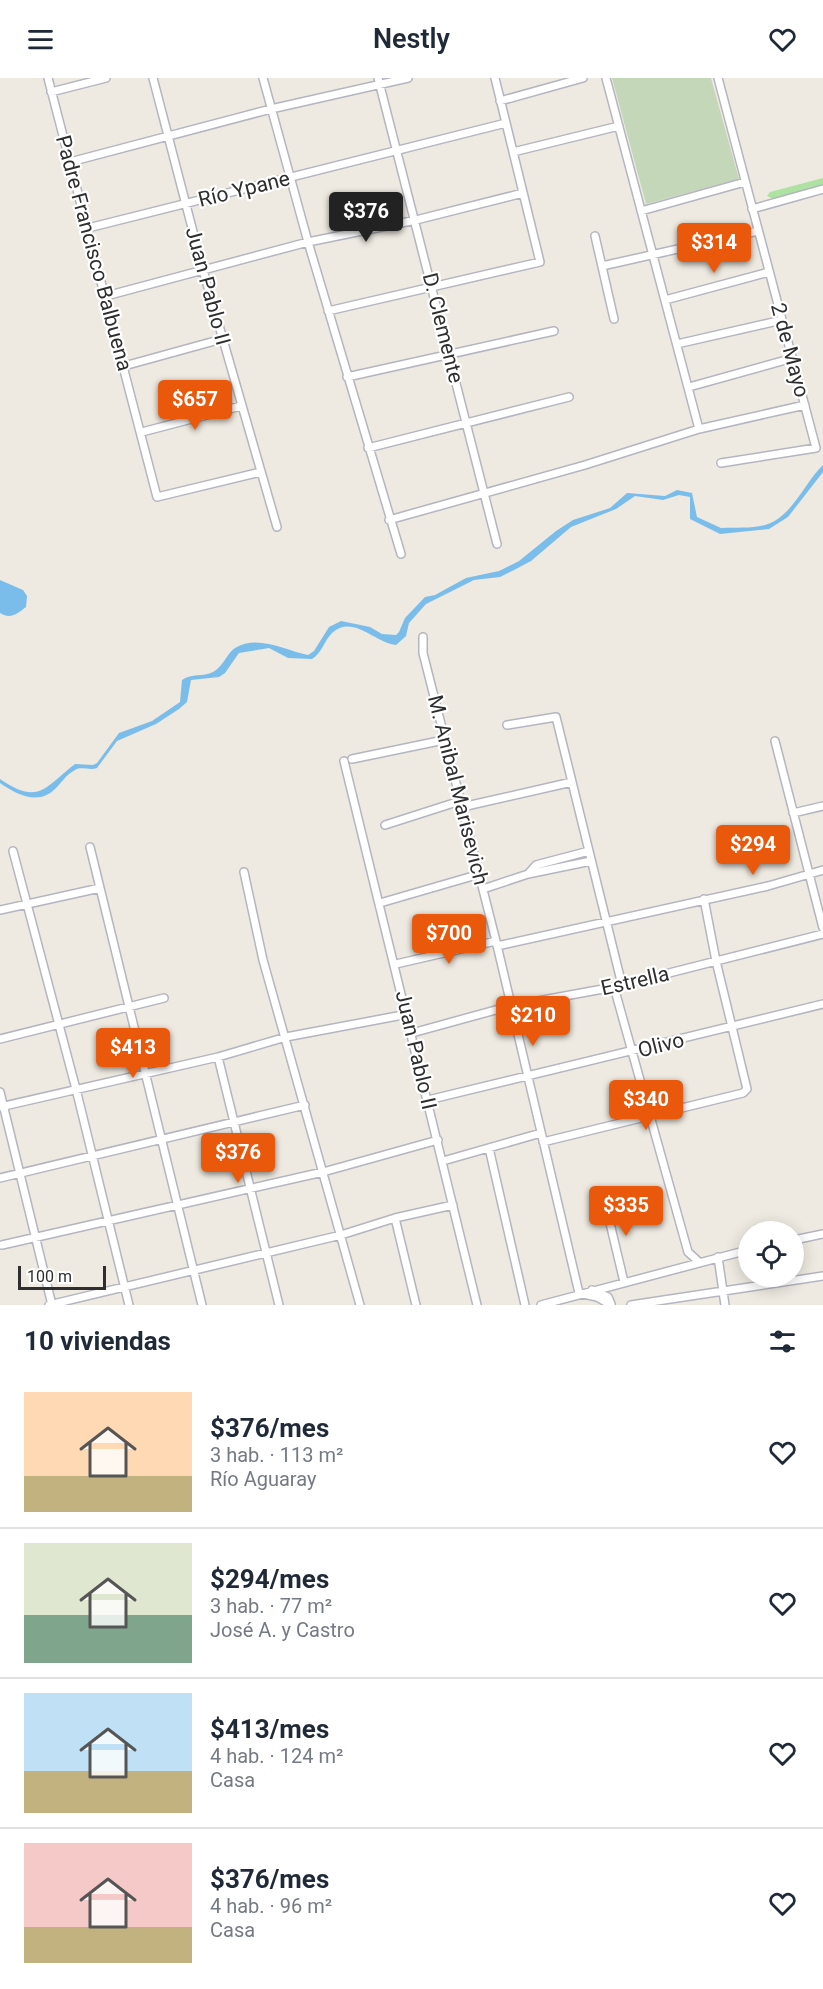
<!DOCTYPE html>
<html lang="es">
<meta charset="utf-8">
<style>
:root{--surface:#fff;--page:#f6f6f7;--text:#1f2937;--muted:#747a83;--line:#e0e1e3;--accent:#ea580c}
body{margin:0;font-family:Roboto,sans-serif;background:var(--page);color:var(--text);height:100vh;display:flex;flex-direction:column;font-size:22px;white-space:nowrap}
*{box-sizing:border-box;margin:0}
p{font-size:20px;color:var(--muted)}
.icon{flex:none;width:33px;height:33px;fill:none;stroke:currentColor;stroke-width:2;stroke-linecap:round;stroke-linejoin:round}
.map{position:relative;height:1227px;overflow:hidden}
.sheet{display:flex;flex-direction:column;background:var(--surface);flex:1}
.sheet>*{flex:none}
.controls{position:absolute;left:738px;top:1143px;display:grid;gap:12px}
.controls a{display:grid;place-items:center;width:66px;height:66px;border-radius:50%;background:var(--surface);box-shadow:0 3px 15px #0003;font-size:30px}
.scale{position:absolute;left:18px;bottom:15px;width:88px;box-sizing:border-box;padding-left:6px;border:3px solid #2e2e2e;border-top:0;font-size:16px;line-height:21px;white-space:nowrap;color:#2e2e2e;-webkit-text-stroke:4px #fff;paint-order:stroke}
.price{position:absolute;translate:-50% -51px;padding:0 14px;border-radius:6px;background:var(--accent);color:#fff;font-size:20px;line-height:39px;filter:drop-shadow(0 2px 3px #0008)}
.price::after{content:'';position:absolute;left:50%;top:36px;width:18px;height:14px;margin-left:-9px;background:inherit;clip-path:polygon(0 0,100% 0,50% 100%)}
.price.on{background:#222;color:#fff}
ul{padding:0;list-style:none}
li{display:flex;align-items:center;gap:18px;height:150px;padding:0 24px}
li+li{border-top:2px solid var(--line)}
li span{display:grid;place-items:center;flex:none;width:168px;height:120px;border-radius:0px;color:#555}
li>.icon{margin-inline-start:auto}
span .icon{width:72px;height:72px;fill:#fffc;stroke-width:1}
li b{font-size:26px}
h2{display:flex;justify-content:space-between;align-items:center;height:72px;padding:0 24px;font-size:26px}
header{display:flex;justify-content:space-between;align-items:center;height:78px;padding:0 24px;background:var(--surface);font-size:27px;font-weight:600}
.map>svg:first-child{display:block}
</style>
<header><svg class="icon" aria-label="menu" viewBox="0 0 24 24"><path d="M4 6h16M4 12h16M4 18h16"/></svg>Nestly<svg class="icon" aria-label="heart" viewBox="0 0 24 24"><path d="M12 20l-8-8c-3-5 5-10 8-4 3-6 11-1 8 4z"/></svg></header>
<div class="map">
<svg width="823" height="1227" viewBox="0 0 823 1227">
<rect width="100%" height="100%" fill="#eeeae1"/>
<!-- green -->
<path fill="#aee2a1" d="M823,100V109L776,122L767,118L770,114Z"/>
<!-- cemetery -->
<path fill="#c4d7b9" d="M612,0H711L739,101L646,126Z"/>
<!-- water -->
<path fill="#7abdea" d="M823,387V394L788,439L769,451L720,456L690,441V419L679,417L663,422L635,418L616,431L571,449L531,483L516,491L500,499L474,502L426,526L409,545L406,558L396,567C375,565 353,536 332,555C324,563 322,575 312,581L288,580L269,570L239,575L225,595L219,599L191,602L187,624L179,631L156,646L117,663L97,690C90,693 82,688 75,692C66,697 62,704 55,711C38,728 16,716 0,705V701C39,728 45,709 75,686L93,687L97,685L119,655L152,643L180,624L182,602C192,595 203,599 213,594C224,588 226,576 235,570C257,556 285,572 308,577L314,573L329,549L341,543L370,549L382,556L396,557L399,554L405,540L425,519L435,517L466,500L499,493L519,483L556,453L573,442L610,430L627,415L665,418L677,412L692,415L697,439L721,450C736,449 754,451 768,446C793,437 805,404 823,387Z
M0,502L23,512L27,518L26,529C18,535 11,542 0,535Z"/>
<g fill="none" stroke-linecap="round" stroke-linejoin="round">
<defs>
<path id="minor" d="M48,0L157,419L261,394
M153,0L203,192L277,449
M263,0L308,164L401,476
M378,0L497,466
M606,0L699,351
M718,0L816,370L721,385
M51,14L106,0
M500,23L583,0
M513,74L619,48
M70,84L271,31L408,0
M752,131L823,111
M641,133L745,104
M88,150L506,45
M595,158L614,241
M602,188L758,153
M106,218L308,164L416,142L523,115
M665,222L769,194
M328,233L540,184L495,0
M677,266L782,242
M124,288L222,261
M347,299L554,253
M689,309L793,280
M142,354L241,328
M368,370L569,319
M389,442L585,387L699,351L805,327
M423,559V575L496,863L579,1215L597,1219L611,1227
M507,647L556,639L622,907
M775,663L823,850
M352,681L444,662
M344,683L477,1227
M462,729L572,704
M793,735L823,728
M385,747L460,723
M90,769L202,1227
M13,773L76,1011L129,1227
M589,773L536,787L528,796L591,783
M244,794L263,882L360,1227
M483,811L528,796
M380,825L480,796
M0,832L100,810
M497,868L768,808L823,792
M396,886L496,863
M614,909L688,1174L699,1184
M412,955L510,928L614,909L823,856
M0,961L164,920
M218,979L279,1227
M0,1014L52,1227
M428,1022L823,926
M0,1029L218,979L286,959L408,936
M543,1064L743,1015L747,1011L716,883L704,821
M489,1070L525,1227
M443,1083L541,1055
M0,1100L305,1027
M604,1120L624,1204
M395,1140L416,1227
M794,1162L823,1156
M2,1167L323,1094L438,1062
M718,1179L725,1227
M592,1212L608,1219L611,1226
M49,1227L341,1157L395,1140L453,1127
M541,1227L748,1172
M631,1227L823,1198"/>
</defs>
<!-- minor casing -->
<use href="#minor" stroke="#b4b5c0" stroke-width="10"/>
<!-- minor -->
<use href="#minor" stroke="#fff" stroke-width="7"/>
</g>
<g text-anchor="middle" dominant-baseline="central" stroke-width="4.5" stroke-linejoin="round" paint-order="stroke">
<!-- street labels -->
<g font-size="21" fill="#2e2e2e" stroke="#fff">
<text transform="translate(244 111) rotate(-14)">Río Ypane</text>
<text transform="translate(94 175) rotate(75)">Padre Francisco Balbuena</text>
<text transform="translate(208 208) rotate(75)">Juan Pablo II</text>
<text transform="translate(443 250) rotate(76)">D. Clemente</text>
<text transform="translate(790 272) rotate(75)">2 de Mayo</text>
<text transform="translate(458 712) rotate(76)">M. Anibal Marisevich</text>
<text transform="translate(635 903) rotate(-13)">Estrella</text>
<text transform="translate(661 967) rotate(-14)">Olivo</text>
<text transform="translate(416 972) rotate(77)">Juan Pablo II</text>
</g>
</g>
</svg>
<div class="controls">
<a><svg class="icon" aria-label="locate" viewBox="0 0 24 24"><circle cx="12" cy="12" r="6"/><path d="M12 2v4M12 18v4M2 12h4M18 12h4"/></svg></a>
</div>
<div class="scale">100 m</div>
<b class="price on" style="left:366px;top:165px">$376</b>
<b class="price" style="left:714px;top:196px">$314</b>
<b class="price" style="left:195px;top:353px">$657</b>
<b class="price" style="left:753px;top:798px">$294</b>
<b class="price" style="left:449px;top:887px">$700</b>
<b class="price" style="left:533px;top:969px">$210</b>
<b class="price" style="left:133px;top:1001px">$413</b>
<b class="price" style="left:646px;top:1053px">$340</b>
<b class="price" style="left:238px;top:1106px">$376</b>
<b class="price" style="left:626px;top:1159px">$335</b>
</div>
<section class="sheet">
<h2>10 viviendas<svg class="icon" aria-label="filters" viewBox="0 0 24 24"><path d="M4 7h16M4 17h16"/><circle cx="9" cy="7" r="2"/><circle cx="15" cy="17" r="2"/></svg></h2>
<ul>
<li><span style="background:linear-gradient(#ffd9b3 70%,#c2b280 0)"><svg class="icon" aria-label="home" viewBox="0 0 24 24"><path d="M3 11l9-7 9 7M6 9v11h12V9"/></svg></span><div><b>$376/mes</b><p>3 hab. · 113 m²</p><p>Río Aguaray</p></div><svg class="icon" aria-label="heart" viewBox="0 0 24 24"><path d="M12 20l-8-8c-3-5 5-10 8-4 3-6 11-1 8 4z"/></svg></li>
<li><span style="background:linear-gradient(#dfe7d0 60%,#7fa58c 0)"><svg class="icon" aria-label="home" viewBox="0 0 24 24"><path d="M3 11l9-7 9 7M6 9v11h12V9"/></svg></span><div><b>$294/mes</b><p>3 hab. · 77 m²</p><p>José A. y Castro</p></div><svg class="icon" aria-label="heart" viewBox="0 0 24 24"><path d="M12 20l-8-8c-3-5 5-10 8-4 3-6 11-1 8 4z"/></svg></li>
<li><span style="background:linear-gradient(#bfe0f5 65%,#c2b280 0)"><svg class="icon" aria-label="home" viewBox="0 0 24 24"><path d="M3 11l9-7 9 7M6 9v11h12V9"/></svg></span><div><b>$413/mes</b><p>4 hab. · 124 m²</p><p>Casa</p></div><svg class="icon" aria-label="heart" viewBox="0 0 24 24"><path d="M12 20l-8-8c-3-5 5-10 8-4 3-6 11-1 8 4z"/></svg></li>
<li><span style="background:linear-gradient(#f6c9c9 70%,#c2b280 0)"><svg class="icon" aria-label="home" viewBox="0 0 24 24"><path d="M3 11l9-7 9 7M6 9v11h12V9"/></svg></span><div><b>$376/mes</b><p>4 hab. · 96 m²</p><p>Casa</p></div><svg class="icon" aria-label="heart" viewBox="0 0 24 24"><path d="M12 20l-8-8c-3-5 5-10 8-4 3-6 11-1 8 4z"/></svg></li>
</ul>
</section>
